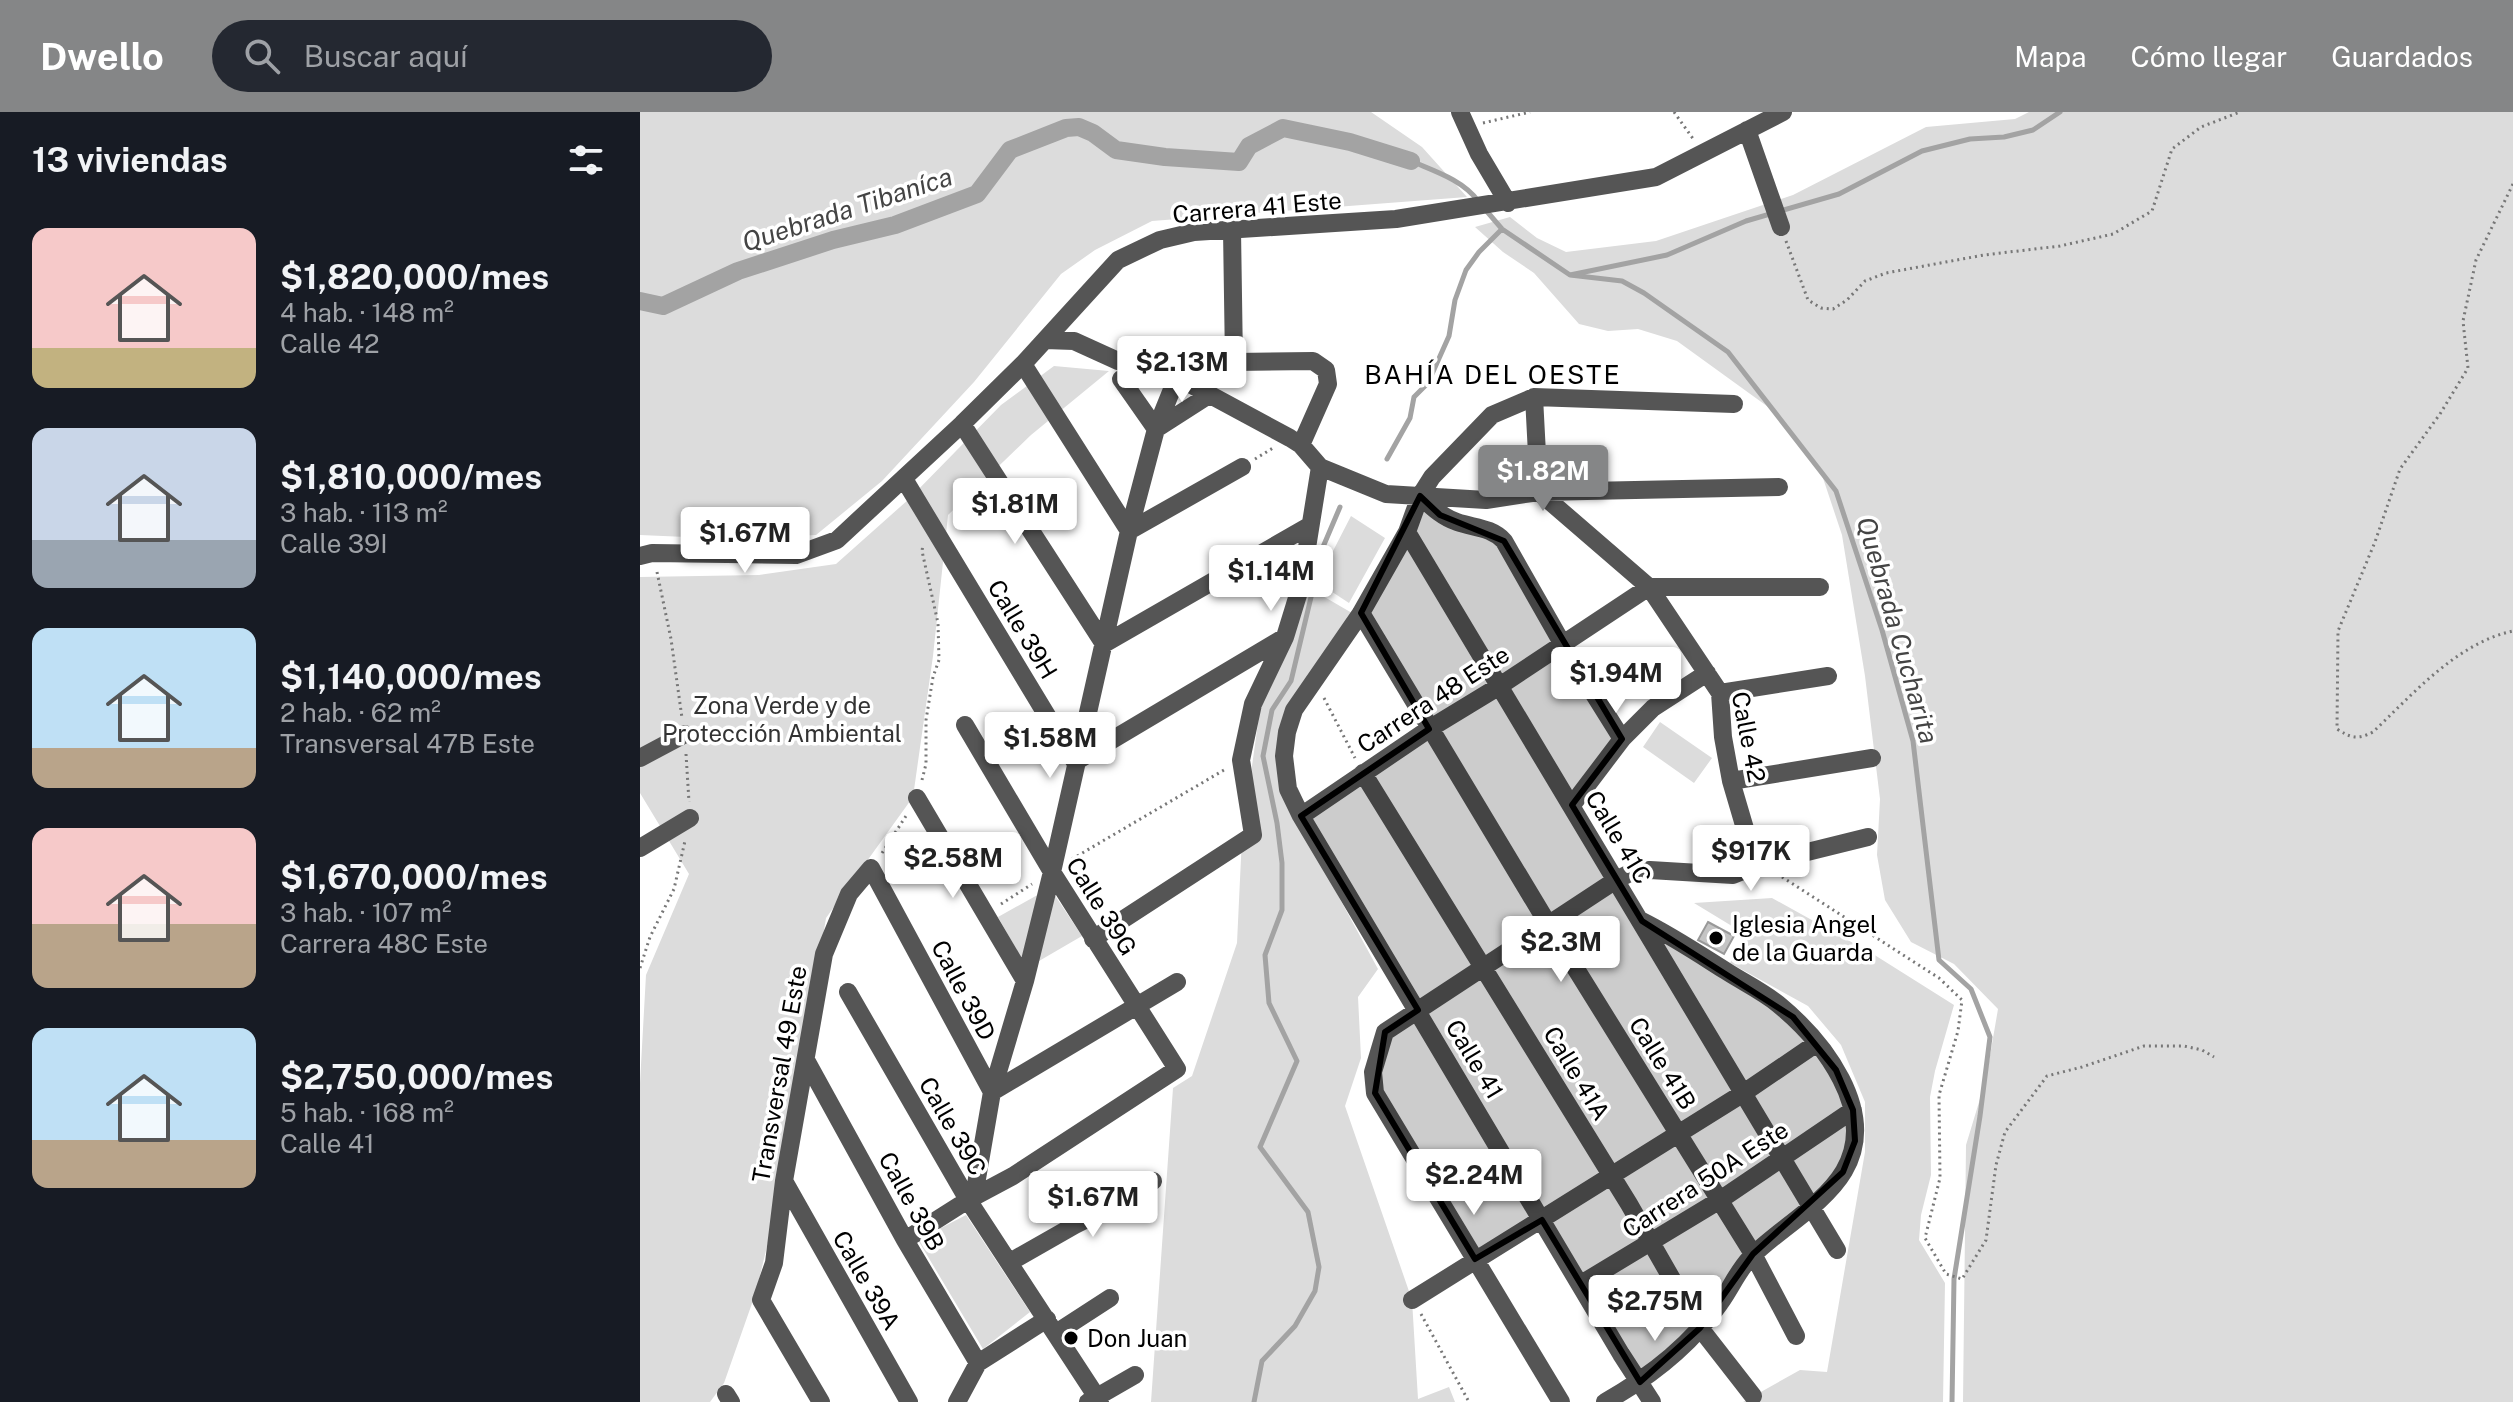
<!DOCTYPE html>
<html lang="es">
<meta charset="utf-8">
<style>
:root{--surface:#171b24;--page:#242831;--text:#f1f3f6;--muted:#9ea1a6;--accent:#858687}
body{margin:0;font-family:"Public Sans",sans-serif;background:var(--page);color:var(--text);height:100vh;display:flex;flex-direction:column;font-size:30px;white-space:nowrap}
*{box-sizing:border-box;margin:0}
p{font-size:26px;color:var(--muted)}
.icon{flex:none;width:44px;height:44px;fill:none;stroke:currentColor;stroke-width:2;stroke-linecap:round;stroke-linejoin:round}
.map{position:relative;flex:1;overflow:hidden}
.side{display:flex;flex-direction:column;background:var(--surface);width:640px}
.side>*{flex:none}
.price{position:absolute;translate:-50% -68px;padding:0 18px;border-radius:8px;background:#fff;color:#222;font-size:26px;line-height:52px;filter:drop-shadow(0 2px 4px #0008)}
.price::after{content:'';position:absolute;left:50%;top:48px;width:24px;height:18px;margin-left:-12px;background:inherit;clip-path:polygon(0 0,100% 0,50% 100%)}
.price.current{background:var(--accent);color:#fff}
ul{padding:0;list-style:none}
li{display:flex;align-items:center;gap:24px;height:200px;padding:0 32px}
li span{display:grid;place-items:center;flex:none;width:224px;height:160px;border-radius:16px;color:#555}
li>.icon{margin-inline-start:auto}
span .icon{width:96px;height:96px;fill:#fffc;stroke-width:1}
li b{font-size:34px}
h2{display:flex;justify-content:space-between;align-items:center;height:96px;padding:0 32px;font-size:34px}
header{display:flex;align-items:center;gap:48px;box-sizing:border-box;height:112px;padding:0 40px;background:var(--accent);color:#fff}
header strong{font-size:38px}
nav{display:flex;gap:44px;margin-inline-start:auto;font-size:28px}
.search{width:560px;height:72px;background:var(--page);display:flex;align-items:center;gap:20px;box-sizing:border-box;padding:0 28px;border-radius:44px;color:var(--muted);font-size:30px}
main{display:flex;flex:1;min-height:0}
.map>svg:first-child{display:block}
</style>
<header>
<strong>Dwello</strong>
<div class="search"><svg class="icon" aria-label="search" viewBox="0 0 24 24"><circle cx="10" cy="10" r="6"/><path d="M15 15l6 6"/></svg>Buscar aquí</div>
<nav><a>Mapa</a><a>Cómo llegar</a><a>Guardados</a></nav>
</header>
<main>
<section class="side">
<h2>13 viviendas<svg class="icon" aria-label="filters" viewBox="0 0 24 24"><path d="M4 7h16M4 17h16"/><circle cx="9" cy="7" r="2"/><circle cx="15" cy="17" r="2"/></svg></h2>
<ul>
<li><span style="background:linear-gradient(#f6c9c9 75%,#c2b280 0)"><svg class="icon" aria-label="home" viewBox="0 0 24 24"><path d="M3 11l9-7 9 7M6 9v11h12V9"/></svg></span><div><b>$1,820,000/mes</b><p>4 hab. · 148 m²</p><p>Calle 42</p></div></li>
<li><span style="background:linear-gradient(#c9d6e8 70%,#9aa5b1 0)"><svg class="icon" aria-label="home" viewBox="0 0 24 24"><path d="M3 11l9-7 9 7M6 9v11h12V9"/></svg></span><div><b>$1,810,000/mes</b><p>3 hab. · 113 m²</p><p>Calle 39I</p></div></li>
<li><span style="background:linear-gradient(#bfe0f5 75%,#b9a48a 0)"><svg class="icon" aria-label="home" viewBox="0 0 24 24"><path d="M3 11l9-7 9 7M6 9v11h12V9"/></svg></span><div><b>$1,140,000/mes</b><p>2 hab. · 62 m²</p><p>Transversal 47B Este</p></div></li>
<li><span style="background:linear-gradient(#f6c9c9 60%,#b9a48a 0)"><svg class="icon" aria-label="home" viewBox="0 0 24 24"><path d="M3 11l9-7 9 7M6 9v11h12V9"/></svg></span><div><b>$1,670,000/mes</b><p>3 hab. · 107 m²</p><p>Carrera 48C Este</p></div></li>
<li><span style="background:linear-gradient(#bfe0f5 70%,#b9a48a 0)"><svg class="icon" aria-label="home" viewBox="0 0 24 24"><path d="M3 11l9-7 9 7M6 9v11h12V9"/></svg></span><div><b>$2,750,000/mes</b><p>5 hab. · 168 m²</p><p>Calle 41</p></div></li>
</ul>
</section>
<div class="map">
<svg width="1873" height="1290" viewBox="0 0 1873 1290">
<rect width="100%" height="100%" fill="#fff"/>
<!-- green -->
<path fill="#dcdcdc" d="M0,0H731L782,35L827,85L512,109L455,138L421,162L334,270L242,369L176,423L92,427L0,423Z
M1389,0H1873V1290H1323L1326,1033L1346,967L1358,897L1314,852L1271,830L1245,788L1237,743L1240,687L1225,564L1202,423L1182,363L1131,297L1037,229L998,217L968,219L939,212L894,161L863,140L835,115L870,105L897,126L926,140L1016,129L1153,83L1286,15L1375,7Z
M414,254L469,259L391,323L308,403L293,544L273,685L186,806L143,1068L116,1180L84,1271L70,1290H0V971L6,863L49,762L0,681V465L119,463L196,452L269,387L361,293Z
M711,404L745,426L709,491L677,470Z
M669,476L712,501L654,585L640,677L738,857L718,885L721,946L705,994L772,1188L778,1287L809,1275L815,1290H511L533,976L552,964L597,831L602,725L620,597Z
M1020,610L1072,646L1054,671L1003,635Z
M410,776L442,824L387,856L358,805Z
M1132,786L1233,842L1314,893L1295,959L1290,985L1291,1063L1281,1103L1279,1128L1305,1171L1303,1290H1103L1160,1258L1187,1260L1225,1040V990L1201,933L1168,894L1090,851L1105,822L1054,791Z
M326,1103L390,1200L343,1237L278,1128Z"/>
<g fill="none" stroke-linecap="round" stroke-linejoin="round">
<!-- stream -->
<path stroke="#a3a3a3" stroke-width="5" d="M771,49C794,59 823,68 838,89
M844,96L862,117L930,163L1027,143L1106,109L1199,82L1282,39L1330,27L1364,25L1393,18L1420,0
M930,163L982,169L1004,181L1088,240L1196,379L1242,518L1273,629L1299,848L1331,877L1350,925L1340,1004L1314,1167L1312,1290
M747,347L770,306L774,285L788,271L809,224L815,188L826,158L839,140L862,117
M614,1290L622,1249L655,1214L675,1179L679,1155L668,1100L620,1035L657,949L629,891L625,843L642,798V751L637,711L623,644L632,598L651,569L683,435L700,395"/>
<!-- canal -->
<path stroke="#a3a3a3" stroke-width="18" d="M0,189L23,194L98,159L193,128L255,113L337,82L370,38L426,16L439,15L453,21L476,38L525,45L599,50L609,34L643,16L710,30L771,49"/>
</g>
<!-- building -->
<path fill="#c4c4c4" stroke="#999" stroke-width="2" d="M1068,810L1094,824L1084,842L1058,828Z"/>
<g fill="none" stroke-linecap="round" stroke-linejoin="round">
<!-- path -->
<path stroke="#777" stroke-width="3" stroke-dasharray="2 4" stroke-linecap="butt" d="M1034,0L1054,28
M843,11L890,0
M1873,72L1836,148L1823,209L1828,256L1800,302L1760,357L1735,430L1698,519L1697,617C1711,626 1718,628 1733,620C1773,582 1817,531 1873,519
M1146,129L1168,188L1181,196L1193,197L1207,188L1225,169L1246,161L1344,143L1420,134L1473,122L1512,99L1532,37L1561,15L1600,0
M615,347L633,336
M17,460L31,527L42,606
M684,586L715,646
M46,642L49,690
M282,668L286,652V608L293,565L299,548L298,511L282,439L283,432
M242,741L266,704
M432,747L584,658
M1142,765L1299,866L1322,888L1318,919L1299,983L1300,1066L1285,1126L1306,1162L1322,1167L1346,1128L1356,1053L1365,1020L1407,964L1442,955L1504,934H1544L1562,938L1574,945
M361,792L392,772
M0,856L10,825L34,777L45,729
M781,1202L829,1290"/>
<!-- minor -->
<path stroke="#555" stroke-width="18" d="M820,0L839,42L868,91
M1107,18L1141,115
M592,118L594,250
M405,228L434,229L478,249L537,265L650,326L661,333L680,355L746,382L846,388L899,380L1139,375
M383,252L489,419L602,355
M481,267L516,317L569,283
M894,285L899,380L1009,475L1080,581L1083,625L1091,669L1106,720L1123,751
M322,312L464,532L669,414
M264,367L435,650L645,525
M780,384C792,395 802,405 817,410C834,416 851,415 864,429L922,531L982,627
M767,420L1197,1138
M0,444L12,441L156,443L197,428L322,312L383,252L478,148L520,128L554,120L756,107L1016,65L1143,0
M721,501L908,812L1113,1142L1156,1224
M1080,581L1188,564
M0,646L45,622
M723,661L989,1092L1060,1216L1113,1284
M1091,669L1232,646
M277,686L385,869
M932,693L982,627L1013,596L1067,561
M661,704L789,617L858,575L1009,475H1180
M0,736L50,706
M453,827L613,723L601,648L613,592L645,525L661,473L680,355
M208,880L328,1088L460,1290
M166,948L265,1128L338,1251
M144,1069L269,1290
M334,1084L352,980L385,869L412,760L489,419L516,317L537,265L554,256L594,250L673,249L686,258L688,272L661,333
M265,1128L328,1088L373,1064L537,957L412,760L325,613
M370,1150L435,1113L491,1085L513,1069
M941,1172L1080,1088L1213,998
M772,1188L1102,982L1177,931
M416,1221L470,1186
M86,1282L91,1290
M181,1290L121,1188L134,1151L144,1069L184,842L209,782L231,756L352,980L537,870
M317,1290L338,1251L407,1207
M448,1290L495,1263
M921,1290L735,981L733,960L745,920L976,768L990,761L1010,758L1093,763L1123,751L1228,725
M965,1290C1010,1265 1050,1234 1080,1191C1091,1176 1097,1160 1110,1146C1137,1118 1184,1093 1204,1059C1239,999 1183,929 1138,892C1122,879 1103,870 1086,859C1059,842 1032,824 1002,809
M1012,1290L981,1242L661,704L648,677L644,644L647,620L654,598L721,501L767,420L780,384L792,365L852,303L894,285L1094,292"/>
</g>
<!-- marked area -->
<path fill="#000" fill-opacity="0.2" stroke="#000" stroke-width="6" stroke-linejoin="round" d="M780,384L800,403L864,429L982,627L932,693L1002,809L1153,905L1196,958L1213,998L1215,1029L1203,1060L1113,1142L1060,1216L1000,1270L902,1108L835,1147L735,981L745,920L778,898L661,704L789,617L721,501Z"/>
<!-- markers -->
<g fill="#000" stroke="#fff" stroke-width="3">
<circle cx="1076" cy="826" r="8"/>
<circle cx="431" cy="1226" r="8"/>
</g>
<g text-anchor="middle" dominant-baseline="central" stroke-width="7" stroke-linejoin="round" paint-order="stroke">
<!-- street labels -->
<g font-size="24" fill="#000" stroke="#fff">
<text transform="translate(617 95) rotate(-5)">Carrera 41 Este</text>
<text transform="translate(383 517) rotate(59)">Calle 39H</text>
<text transform="translate(793 587) rotate(-33)">Carrera 48 Este</text>
<text transform="translate(1109 625) rotate(79)">Calle 42</text>
<text transform="translate(979 725) rotate(59)">Calle 41C</text>
<text transform="translate(462 794) rotate(58)">Calle 39G</text>
<text transform="translate(324 878) rotate(62)">Calle 39D</text>
<text transform="translate(835 947) rotate(59)">Calle 41</text>
<text transform="translate(1023 951) rotate(58)">Calle 41B</text>
<text transform="translate(937 961) rotate(59)">Calle 41A</text>
<text transform="translate(139 962) rotate(-80)">Transversal 49 Este</text>
<text transform="translate(313 1014) rotate(60)">Calle 39C</text>
<text transform="translate(1065 1067) rotate(-33)">Carrera 50A Este</text>
<text transform="translate(272 1089) rotate(61)">Calle 39B</text>
<text transform="translate(227 1168) rotate(60)">Calle 39A</text>
</g>
<!-- park labels -->
<g font-size="24" fill="#333" stroke="#fff">
<text x="142" y="593">Zona Verde y de<tspan x="142" dy="28">Protección Ambiental</tspan></text>
</g>
<!-- poi labels -->
<g font-size="24" fill="#000" stroke="#fff" text-anchor="start">
<text x="1092" y="812">Iglesia Angel<tspan x="1092" dy="28">de la Guarda</tspan></text>
<text x="447" y="1226">Don Juan</text>
</g>
<!-- water labels -->
<g font-size="26" font-style="italic" fill="#444" stroke="#fff">
<text transform="translate(207 97) rotate(-18)">Quebrada Tibaníca</text>
<text transform="translate(1258 518) rotate(74)">Quebrada Cucharita</text>
</g>
<!-- neighbourhood labels -->
<g font-size="26" letter-spacing="2" fill="#000" stroke="#fff">
<text x="853" y="262">BAHÍA DEL OESTE</text>
</g>
</g>
</svg>
<b class="price" style="left:542px;top:292px">$2.13M</b>
<b class="price current" style="left:903px;top:401px">$1.82M</b>
<b class="price" style="left:375px;top:434px">$1.81M</b>
<b class="price" style="left:105px;top:463px">$1.67M</b>
<b class="price" style="left:631px;top:501px">$1.14M</b>
<b class="price" style="left:976px;top:603px">$1.94M</b>
<b class="price" style="left:410px;top:668px">$1.58M</b>
<b class="price" style="left:1111px;top:781px">$917K</b>
<b class="price" style="left:313px;top:788px">$2.58M</b>
<b class="price" style="left:921px;top:872px">$2.3M</b>
<b class="price" style="left:834px;top:1105px">$2.24M</b>
<b class="price" style="left:453px;top:1127px">$1.67M</b>
<b class="price" style="left:1015px;top:1231px">$2.75M</b>
</div>
</main>
